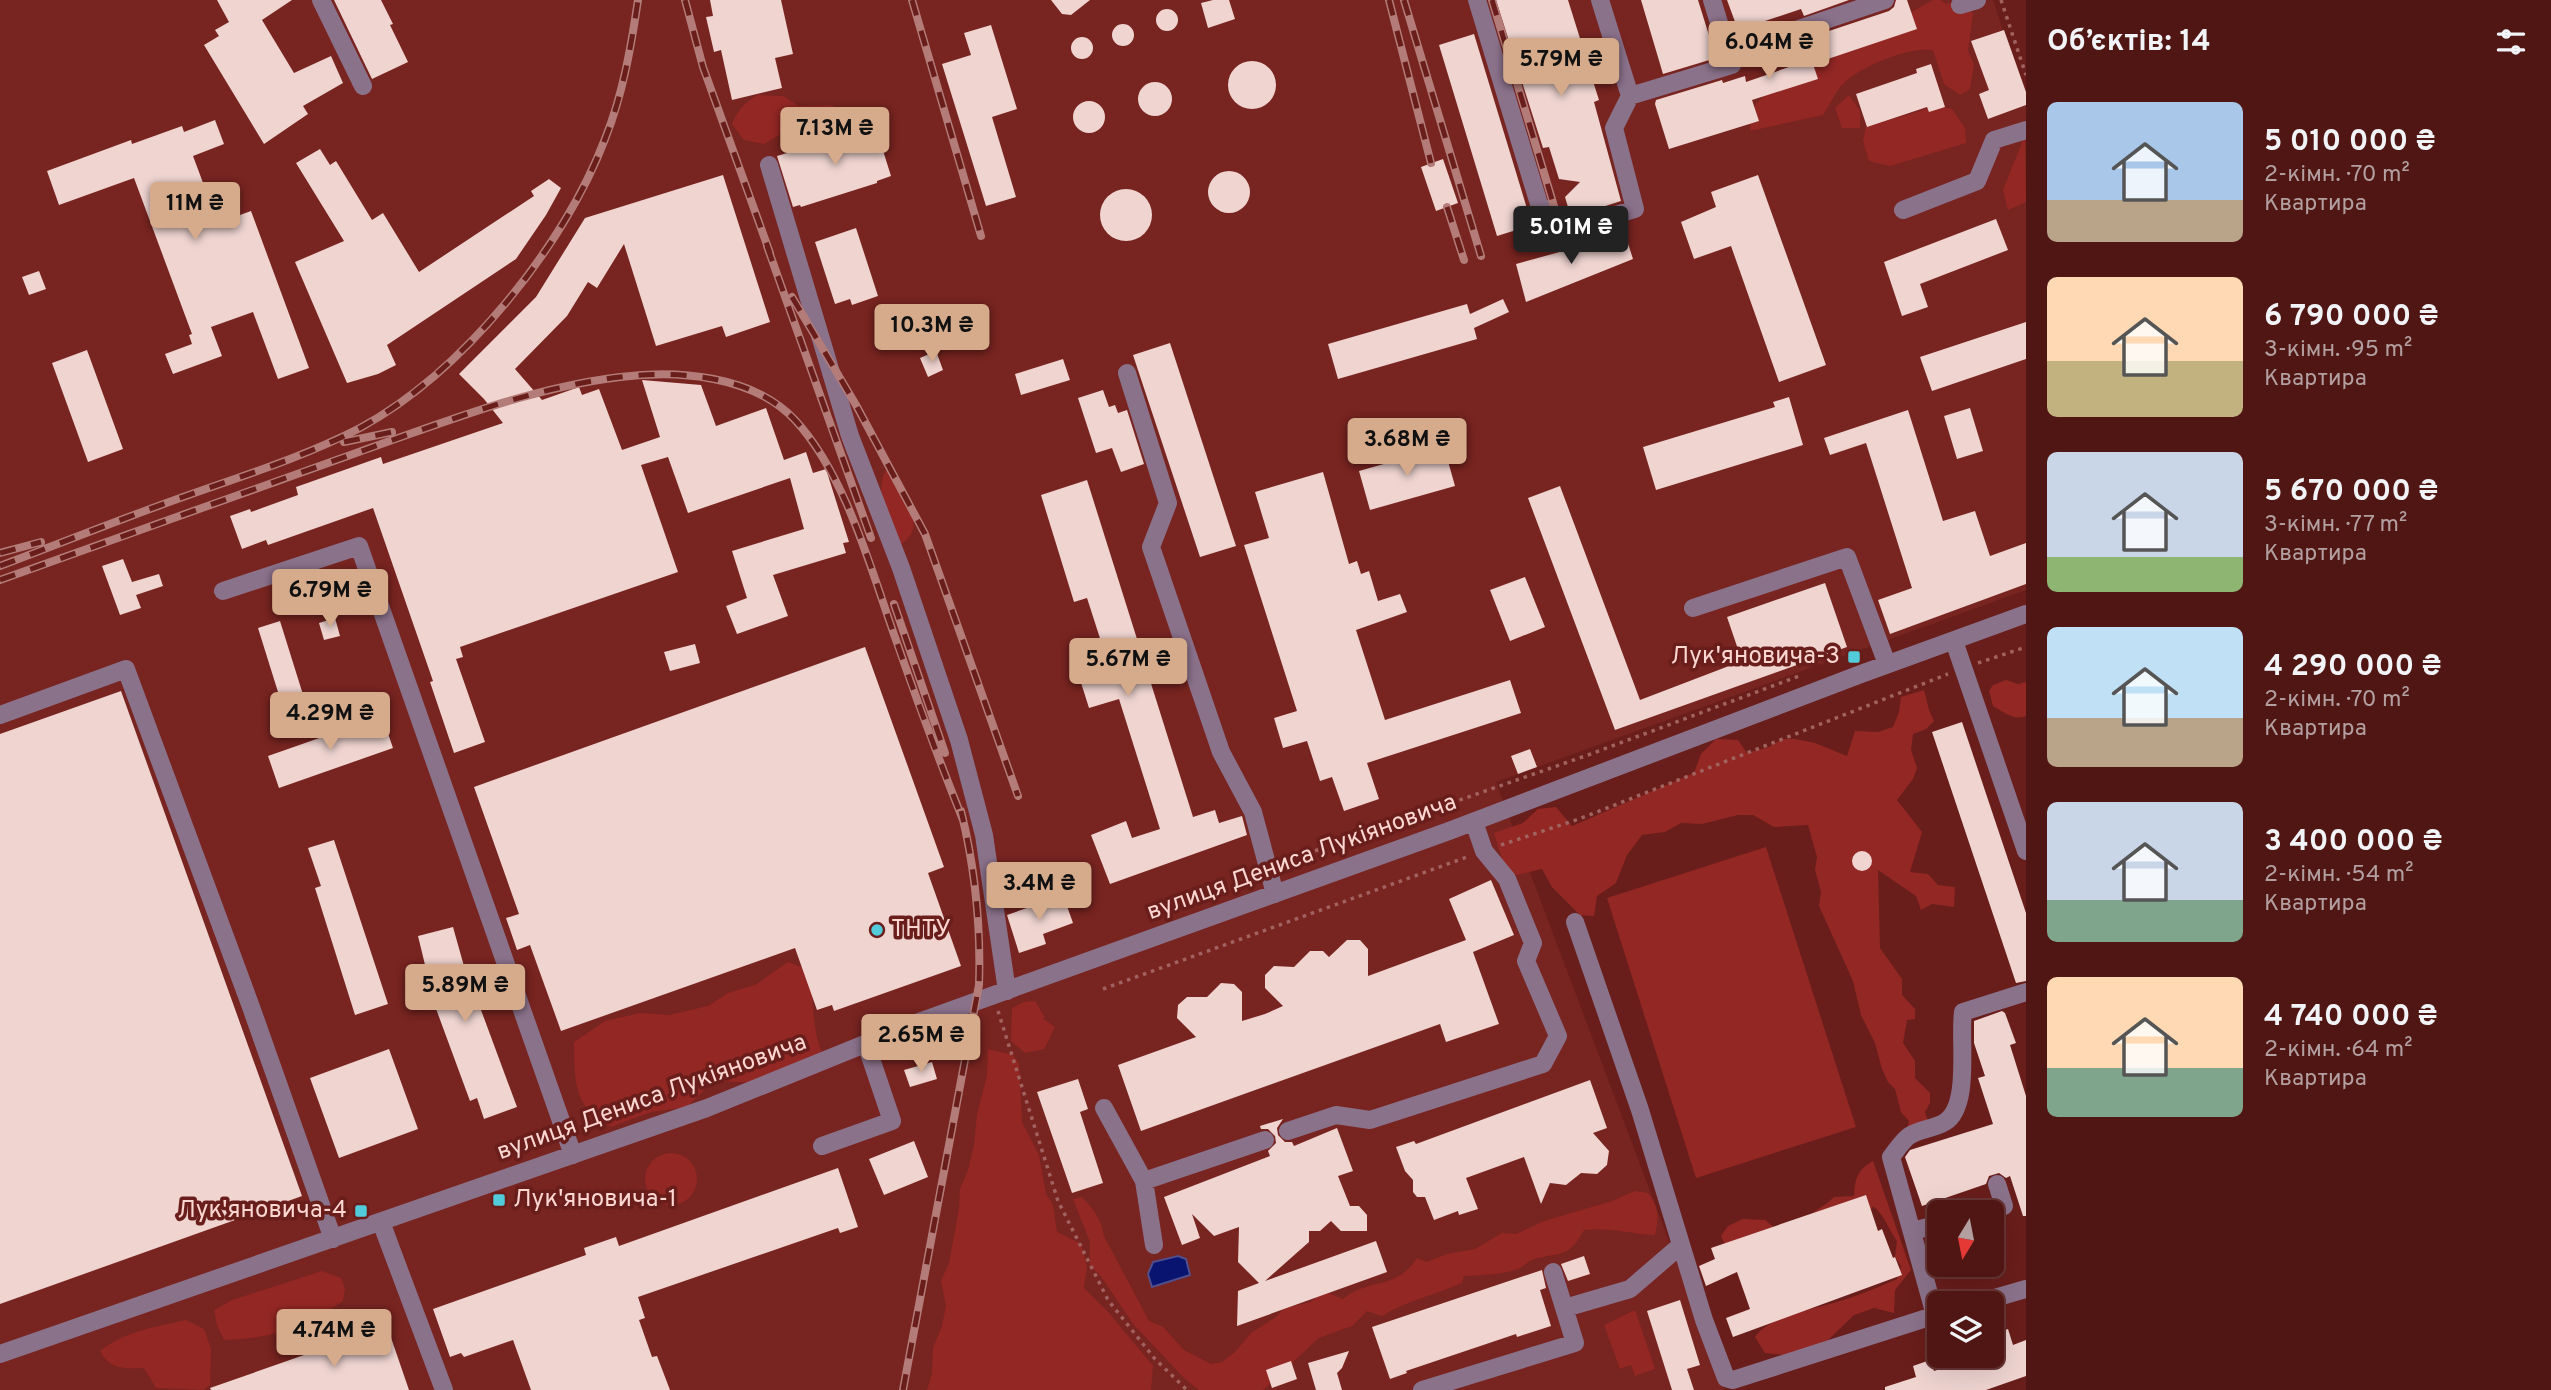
<!DOCTYPE html>
<html lang="uk">
<meta charset="utf-8">
<style>
:root{--surface:#4f1614;--page:#551f1d;--text:#f1f3f6;--muted:#b39fa0;--line:#663534;--accent:#d6ab8b}
body{margin:0;font-family:Overpass,sans-serif;background:var(--page);color:var(--text);height:100vh;display:flex;flex-direction:column;font-size:26px;white-space:nowrap}
*{box-sizing:border-box;margin:0}
p{font-size:23px;color:var(--muted)}
.icon{flex:none;width:38px;height:38px;fill:none;stroke:currentColor;stroke-width:2;stroke-linecap:round;stroke-linejoin:round}
.map{position:relative;flex:1;overflow:hidden}
.sheet{display:flex;flex-direction:column;background:var(--surface);width:525px}
.sheet>*{flex:none}
.needle{width:46px;rotate:190deg}
.buttons{position:absolute;left:1927px;top:1200px;display:grid;gap:14px}
.buttons a{display:grid;place-items:center;width:77px;height:77px;border-radius:10px;background:var(--surface);box-shadow:0 7px 28px #0002,0 0 0 2px var(--line);font-size:35px}
.price{position:absolute;translate:-50% -60px;padding:0 16px;border-radius:7px;background:var(--accent);color:#111;font-size:23px;line-height:46px;filter:drop-shadow(0 2px 4px #0008)}
.price::after{content:'';position:absolute;left:50%;top:42px;width:21px;height:16px;margin-left:-10px;background:inherit;clip-path:polygon(0 0,100% 0,50% 100%)}
.price.on{background:#222;color:#fff}
ul{padding:0;list-style:none}
li{display:flex;align-items:center;gap:21px;height:175px;padding:0 21px}
li span{display:grid;place-items:center;flex:none;width:196px;height:140px;border-radius:10px;color:#555}
li>.icon{margin-inline-start:auto}
span .icon{width:84px;height:84px;fill:#fffc;stroke-width:1}
li b{font-size:30px}
h2{display:flex;justify-content:space-between;align-items:center;height:84px;padding:0 21px;font-size:30px}
main{display:flex;flex:1;min-height:0}
.map>svg:first-child{display:block}
</style>
<main>
<div class="map">
<svg width="2026" height="1390" viewBox="0 0 2026 1390">
<rect width="100%" height="100%" fill="#691e1b"/>
<!-- built -->
<path fill="#782420" d="M0,0H1993L2026,102V590L1496,782L1725,1390H0Z"/>
<!-- green -->
<path fill="#932724" d="M1933,0H1940L1946,4L1963,0L1973,14L1968,51L1974,64L1970,89L1960,95L1944,84L1933,50C1911,46 1862,66 1845,82C1836,90 1830,105 1823,115L1750,131L1751,116L1756,104L1775,85L1819,66L1837,49L1892,23Z
M758,95L783,96L799,106L831,105L843,111L846,117L842,124L837,128L796,137L781,134L764,144L744,140L732,124C737,112 745,101 758,95Z
M1849,95L1860,111V128H1842L1835,108Z
M1936,106L1952,109L1965,128L1966,143L1890,166L1869,161L1863,141L1866,127Z
M2025,135L2026,202L2008,210L2003,190Z
M886,470C895,478 895,483 900,493C911,514 924,528 900,545C891,522 873,494 886,470Z
M2006,680L2018,684L2026,682V716C2014,721 2003,712 1993,706L1989,691L1993,685Z
M1924,690L1929,710L1934,721L1926,729L1913,734L1911,750L1917,768L1913,779L1897,800L1922,832L1910,872L1928,874L1938,885L1955,887L1954,907L1932,904L1921,910L1916,896L1878,870L1880,948L1902,979V995L1915,1009V1019L1907,1020L1903,1043L1915,1061V1078L1930,1093V1103L1925,1112L1931,1130L1906,1134L1909,1121L1901,1112L1895,1089L1888,1082L1882,1069L1875,1043L1861,1015L1853,981L1819,906L1821,892L1815,870L1817,857L1808,825L1774,827L1753,815H1738L1702,824L1681,823L1665,832L1642,835L1627,855L1616,883L1597,896L1594,916L1580,915L1552,887L1542,869L1517,875L1505,869L1494,833L1523,823L1538,809L1556,807L1572,826L1694,773L1701,754L1716,739L1738,740L1747,753L1769,747L1782,739H1795L1815,743L1847,756L1855,731L1878,732L1893,727L1899,712L1901,697Z
M1766,847L1856,1127L1696,1178L1607,898Z
M788,962L810,970C813,997 812,1032 823,1055L761,1083L713,1081L687,1107L651,1112L611,1127C572,1106 575,1081 574,1042L605,1021L640,1013L669,1015L708,1006L728,993L755,985Z
M1035,1001L1045,1018H1042L1055,1027L1044,1049L1025,1053L1011,1041L1012,1008L1024,1002Z
M988,1049L1013,1055L1019,1064L1022,1122L1039,1155L1046,1194L1053,1205L1057,1232L1081,1244L1087,1266L1084,1288L1109,1313L1153,1366L1151,1390H927L932,1374L933,1348L942,1326L946,1306L941,1281L949,1263L959,1209L960,1189L968,1170L974,1145L977,1114L987,1076Z
M645 1179a26 26 0 1 1 52 0a26 26 0 1 1-52 0Z
M1873,1161L1911,1270L1895,1290L1894,1313L1874,1308L1854,1315L1826,1342L1784,1355L1765,1353L1755,1337C1770,1315 1816,1309 1840,1301C1860,1295 1879,1287 1897,1279L1901,1266L1895,1257L1897,1241C1887,1227 1886,1217 1873,1206L1868,1216L1800,1228C1809,1211 1821,1210 1834,1197L1854,1196C1855,1179 1857,1170 1873,1161Z
M1635,1191L1648,1193C1659,1206 1659,1218 1655,1235C1631,1234 1609,1227 1584,1230C1569,1258 1561,1252 1534,1259C1529,1261 1525,1265 1520,1268C1504,1275 1481,1275 1464,1276L1462,1283C1435,1295 1408,1300 1382,1316L1367,1311L1352,1326L1319,1338L1263,1390H1199L1184,1378L1134,1325L1100,1275L1090,1266V1242L1073,1199L1082,1197C1094,1210 1101,1218 1104,1236L1149,1321L1163,1327L1184,1350L1211,1364L1222,1362L1235,1352L1251,1333L1276,1317L1284,1308L1311,1302L1323,1291L1343,1299C1369,1277 1394,1292 1417,1258L1427,1262L1447,1254L1475,1249L1502,1233L1516,1234L1544,1221L1612,1201Z
M1743,1219L1765,1220L1781,1233L1729,1253L1721,1236L1728,1226Z
M322,1271L341,1278L345,1288L343,1301C304,1327 272,1339 224,1340L217,1325L214,1310L232,1300Z
M1635,1310L1655,1369L1635,1376L1631,1365L1620,1369L1604,1325Z
M186,1320L204,1329L211,1349L210,1385L203,1390L156,1388L144,1368C125,1369 109,1369 100,1351C125,1331 156,1327 186,1320Z"/>
<!-- water -->
<path fill="#08146f" stroke="#514e8c" stroke-width="2" d="M1178,1256L1186,1259L1190,1275L1152,1287L1148,1274L1153,1262Z"/>
<!-- building -->
<path fill="#efd4d0" d="M217,0H292L262,20L294,73L331,56L343,83L303,106L308,114L264,144L204,45L219,36L215,30L229,22Z
M334,0H381L393,24L390,25L408,62L372,79Z
M710,0H781L793,54L775,58L782,88L732,100L721,50L714,52L706,17L713,16Z
M1051,0H1090L1071,15L1062,14Z
M1213,0H1229L1235,19L1208,28L1201,3Z
M1496,0H1568L1583,48L1577,49L1586,76L1591,75L1599,100L1594,102L1621,201L1571,217L1565,197L1580,182L1559,179L1549,147L1543,148Z
M1641,0H1698L1716,58L1663,74Z
M1727,0H1849L1804,16L1801,9L1738,30Z
M1896,0H1907L1917,29L1813,64L1818,79L1752,100L1759,121L1669,149L1655,104L1656,100L1722,80L1723,83L1745,76L1746,82L1809,60L1805,48L1807,47L1805,43L1812,41L1811,37L1889,11L1894,7Z
M1156 20a11 11 0 1 1 22 0a11 11 0 1 1-22 0Z
M1112 35a11 11 0 1 1 22 0a11 11 0 1 1-22 0Z
M991,25L1017,109L992,117L1016,197L986,206L942,64L971,55L964,33Z
M2004,30L2026,92V105L1988,119L1979,94L1989,90L1971,41Z
M1474,34L1532,225L1497,236L1439,45Z
M1071 48a11 11 0 1 1 22 0a11 11 0 1 1-22 0Z
M1228 85a24 24 0 1 1 48 0a24 24 0 1 1-48 0Z
M1931,64L1945,107L1929,112L1927,107L1867,127L1856,94L1917,73L1916,69Z
M1138 99a17 17 0 1 1 34 0a17 17 0 1 1-34 0Z
M1073 117a16 16 0 1 1 32 0a16 16 0 1 1-32 0Z
M215,120L224,144L193,156L218,223L251,211L309,368L278,379L253,312L211,327L222,356L173,374L165,354L192,344L189,335L192,334L134,178L59,205L47,171L131,140L132,144L182,126L184,132Z
M874,122L891,176L877,181V183L801,207L800,205L793,207L777,156L855,133L853,129Z
M320,149L330,165L336,161L372,220L383,213L419,272L534,196L531,191L549,179L561,188L546,215L516,259L387,345L396,365L378,374L347,383L295,262L344,241L296,163Z
M1443,159L1458,203L1436,211L1421,167Z
M1208 192a21 21 0 1 1 42 0a21 21 0 1 1-42 0Z
M723,175L770,322L726,337L722,326L656,346L624,244L597,288L588,282L567,316L515,369L542,400L579,387L582,395L599,389L622,450L660,437L642,380L701,385L716,426L766,408L784,460L806,452L813,473L826,469L849,542L843,543L846,553L773,575L788,616L737,634L726,606L747,598L732,551L804,529L790,478L688,513L668,457L641,465L678,572L460,647L463,657L456,659L485,742L454,753L430,682L433,681L373,508L268,545L266,540L242,549L230,516L250,509L251,512L298,495L296,487L381,457L383,464L503,423L484,399L459,374L536,297L585,218Z
M1758,175L1826,365L1779,382L1731,246L1694,259L1681,222L1716,207L1711,192Z
M1100 215a26 26 0 1 1 52 0a26 26 0 1 1-52 0Z
M1996,219L2008,250L1920,284L1928,307L1902,316L1884,262Z
M856,228L878,296L852,305L850,299L835,304L815,242Z
M1625,234L1633,259L1526,302L1516,264Z
M39,271L46,289L29,295L22,277Z
M1503,299L1509,312L1474,328L1477,339L1338,379L1328,344L1467,304L1470,314Z
M2026,322V359L1932,391L1920,357Z
M1170,343L1236,546L1200,557L1133,355Z
M87,350L123,449L88,462L52,363Z
M936,351L943,370L928,377L920,358Z
M1063,359L1070,380L1021,395L1015,374Z
M1103,390L1109,407L1115,405L1118,413L1127,410L1144,464L1121,472L1112,448L1096,453L1078,398Z
M1789,397L1803,445L1656,490L1643,447L1775,407L1773,402Z
M1970,408L1983,451L1957,459L1944,416Z
M1908,410L1943,521L1975,511L1990,556L2026,543V584L1890,634L1878,600L1912,588L1866,443L1830,455L1824,438Z
M1444,447L1455,486L1370,510L1359,471Z
M1323,472L1349,564L1357,561L1361,574L1369,571L1378,601L1400,594L1407,612L1356,630L1385,720L1510,680L1521,713L1367,763L1379,799L1344,811L1332,777L1320,781L1307,741L1283,748L1274,718L1297,711L1244,545L1269,538L1255,492Z
M1087,480L1193,817L1215,810L1219,823L1242,816L1247,835L1110,884L1091,835L1126,821L1132,838L1160,829L1119,699L1089,708L1077,670L1107,660L1087,598L1074,602L1041,495Z
M1560,486L1640,700L1742,661L1727,617L1825,583L1847,647L1615,730L1528,498Z
M123,559L132,582L159,574L163,586L136,595L141,608L120,615L102,566Z
M1525,577L1545,627L1510,641L1490,590Z
M335,618L340,636L324,640L319,623Z
M280,621L305,701L283,708L258,628Z
M695,644L700,663L670,671L664,652Z
M865,647L944,867L928,873L961,966L834,1011L832,1005L817,1010L795,948L561,1031L530,945L517,950L506,918L519,914L474,787Z
M121,691L302,1196L0,1304V734Z
M382,716L393,748L279,788L268,756Z
M1962,722L2026,913V981L2016,983L1932,732Z
M1530,749L1537,767L1518,774L1511,756Z
M334,840L388,1004L355,1015L315,888L321,886L308,848Z
M1852 861a10 10 0 1 1 20 0a10 10 0 1 1-20 0Z
M1491,880L1514,935L1473,952L1499,1024L1446,1042L1440,1024L1141,1131L1118,1065L1196,1037L1177,1018L1178,1005L1187,997H1207L1221,983L1234,984L1242,992V1021L1265,1014L1283,1006L1265,988V975L1274,966L1294,967L1310,951H1323L1329,957L1347,940H1360L1368,949V976L1466,940L1449,899Z
M1062,892L1073,923L1043,934L1046,944L1019,953L1007,915L1044,902L1043,899Z
M453,927L469,984L471,983L517,1107L484,1119L477,1098L470,1101L435,1006L418,936Z
M2002,1011L2005,1013L2016,1043L2010,1045L2026,1096V1216H2023L2010,1176L2006,1178L1999,1173L1989,1176L1986,1184L1922,1206L1905,1157L1910,1150L1993,1124L1978,1078L1985,1076L1974,1043V1021Z
M389,1049L418,1129L339,1158L310,1078Z
M932,1062L937,1079L910,1087L904,1070Z
M1078,1079L1088,1109L1080,1112L1103,1183L1072,1193L1037,1092Z
M1590,1080L1607,1128L1593,1133L1609,1151L1607,1165L1597,1174L1581,1173L1566,1185L1550,1183L1541,1204L1524,1157L1466,1178L1478,1209L1459,1215L1458,1211L1434,1220L1425,1197H1417L1413,1192V1180L1405,1171L1396,1147L1414,1141L1416,1144Z
M1283,1119L1277,1128L1278,1135L1285,1142H1292L1294,1146L1337,1128L1353,1171L1338,1176L1350,1206H1359L1367,1215V1231H1341L1331,1221L1320,1231H1309V1242L1265,1281L1376,1241L1387,1272L1237,1326L1238,1291L1259,1283L1238,1262L1239,1227L1214,1236L1192,1214L1200,1238L1182,1245L1164,1197L1270,1156L1268,1151L1276,1143L1275,1136L1268,1129H1261L1260,1126Z
M914,1141L928,1177L884,1195L869,1159Z
M838,1168L858,1227L840,1233L838,1228L638,1297L645,1318L639,1320L652,1357L657,1356L670,1390H531L513,1340L464,1357L461,1353L450,1357L433,1309L586,1255L584,1248L616,1237L619,1246Z
M1866,1195L1878,1231L1882,1229L1893,1258L1895,1257L1902,1275L1733,1337L1726,1318L1750,1309L1737,1272L1706,1286L1699,1266L1715,1259L1711,1248Z
M1584,1256L1590,1274L1568,1281L1561,1264Z
M1542,1270L1546,1288L1540,1290L1551,1326L1517,1337L1516,1334L1406,1371L1407,1373L1390,1379L1372,1327Z
M1680,1300L1700,1365L1687,1369L1694,1390H1672L1647,1311Z
M387,1326L409,1390H211L210,1388Z
M2008,1329L2013,1345L2026,1340V1376L1986,1390H1885V1387L1916,1377L1913,1366L1930,1360L1934,1371L1965,1361L1963,1356H1992V1335Z
M1349,1351L1342,1368L1337,1373L1342,1390H1316L1308,1363Z
M1291,1361L1297,1379L1272,1388L1266,1370Z"/>
<g fill="none" stroke-linecap="round" stroke-linejoin="round">
<!-- path -->
<path stroke="#a16360" stroke-width="3.5" stroke-dasharray="3.5 5" stroke-linecap="butt" d="M2001,0L2026,75
M1978,663L2026,647
M1501,845L1579,819L1948,674
M1283,862L1588,755L1802,675
M1103,989L1467,857
M998,1011L1058,1201L1108,1300L1155,1359L1187,1390"/>
<!-- minor -->
<path stroke="#8b728b" stroke-width="18" d="M321,0L363,86
M1477,0L1539,204L1566,230L1635,209L1614,128L1630,96L1600,0
M1960,5L1977,0
M1728,53L1885,0
M1630,96L1732,65L1712,0
M769,165L850,436L901,568L959,740L984,835L1007,991
M1903,210L1977,181L1994,140L2026,130
M1127,373L1168,503L1151,547L1221,752L1253,812L1275,894
M223,591L359,546L573,1155
M1693,608L1847,557L1887,664
M1954,641L2026,851
M0,715L126,669L251,1007L333,1239
M1575,922L1640,1110L1704,1320L1726,1378L1733,1380L1939,1314
M1104,1108L1144,1181L1154,1245
M1288,1131L1336,1115L1370,1120L1543,1064L1558,1036L1526,961L1533,943L1507,879L1484,851L1474,822
M822,1146L892,1121L866,1044
M1144,1181L1265,1140
M1979,1213L2004,1206L1997,1184
M381,1222L444,1390
M1913,1231L1939,1224
M1974,1304L2026,1289
M1565,1308L1630,1289L1681,1245
M1935,1315L1891,1157C1896,1151 1902,1141 1909,1136C1919,1129 1934,1129 1945,1122C1971,1106 1959,1039 1963,1012L2026,992
M0,1354L707,1108L919,1022L1449,831L1861,674L2026,614
M1422,1390L1575,1343L1553,1272"/>
<defs>
<path id="rail" d="M685,0L703,67L770,253
M912,0L981,236
M1389,0L1431,163
M1404,0L1481,256
M1492,0L1557,216
M1447,207L1464,260
M767,246L871,538
M792,297L856,405L925,534L1018,796
M344,442L392,432
M0,553L41,542
M0,566C61,543 121,519 183,497C242,476 304,457 360,428C463,372 564,247 605,139C623,94 631,47 638,0
M0,580C119,538 237,495 356,453C442,423 529,388 620,377C678,370 753,375 795,420C846,475 871,570 896,640C917,701 939,760 963,820
M894,604L945,753
M903,1390L979,985C981,927 975,868 961,811"/>
</defs>
<!-- rail casing -->
<use href="#rail" stroke="#b47c78" stroke-width="8"/>
<!-- rail -->
<use href="#rail" stroke="#691e1b" stroke-width="5" stroke-dasharray="16" stroke-linecap="butt"/>
</g>
<!-- markers -->
<g fill="#52cbda" stroke="#691e1b" stroke-width="2.5">
<rect x="1847" y="650" width="14" height="14" rx="3.5"/>
<circle cx="877" cy="930" r="7"/>
<rect x="492" y="1193" width="14" height="14" rx="3.5"/>
<rect x="354" y="1204" width="14" height="14" rx="3.5"/>
</g>
<g text-anchor="middle" dominant-baseline="central" stroke-width="7" stroke-linejoin="round" paint-order="stroke">
<!-- poi labels -->
<g font-size="24" fill="#fcd6d1" stroke="#691e1b" text-anchor="end">
<text x="1840" y="657">Лук'яновича-3</text>
<text x="891" y="930" text-anchor="start">ТНТУ</text>
<text x="513" y="1200" text-anchor="start">Лук'яновича-1</text>
<text x="347" y="1211">Лук'яновича-4</text>
</g>
<!-- street labels -->
<g font-size="24" fill="#fcd6d1" stroke="#691e1b">
<text transform="translate(1302 858) rotate(-20)">вулиця Дениса Лукіяновича</text>
<text transform="translate(652 1098) rotate(-20)">вулиця Дениса Лукіяновича</text>
</g>
</g>
</svg>
<div class="buttons">
<a><svg class="needle" viewBox="-14 -14 28 28"><path d="M0-13l5 13h-10z" fill="#e53935"/><path d="M0 13l5-13h-10z" fill="#b39fa0"/></svg></a>
<a><svg class="icon" aria-label="layers" viewBox="0 0 24 24"><path d="M12 4l9 5-9 5-9-5zM3 14l9 5 9-5"/></svg></a>
</div>
<b class="price" style="left:1769px;top:81px">6.04M ₴</b>
<b class="price" style="left:1561px;top:98px">5.79M ₴</b>
<b class="price" style="left:835px;top:167px">7.13M ₴</b>
<b class="price" style="left:195px;top:242px">11M ₴</b>
<b class="price on" style="left:1571px;top:266px">5.01M ₴</b>
<b class="price" style="left:932px;top:364px">10.3M ₴</b>
<b class="price" style="left:1407px;top:478px">3.68M ₴</b>
<b class="price" style="left:330px;top:629px">6.79M ₴</b>
<b class="price" style="left:1128px;top:698px">5.67M ₴</b>
<b class="price" style="left:330px;top:752px">4.29M ₴</b>
<b class="price" style="left:1039px;top:922px">3.4M ₴</b>
<b class="price" style="left:465px;top:1024px">5.89M ₴</b>
<b class="price" style="left:921px;top:1074px">2.65M ₴</b>
<b class="price" style="left:334px;top:1369px">4.74M ₴</b>
</div>
<section class="sheet">
<h2>Об’єктів: 14<svg class="icon" aria-label="filters" viewBox="0 0 24 24"><path d="M4 7h16M4 17h16"/><circle cx="9" cy="7" r="2"/><circle cx="15" cy="17" r="2"/></svg></h2>
<ul>
<li><span style="background:linear-gradient(#a9c7e8 70%,#b9a48a 0)"><svg class="icon" aria-label="home" viewBox="0 0 24 24"><path d="M3 11l9-7 9 7M6 9v11h12V9"/></svg></span><div><b>5 010 000 ₴</b><p>2-кімн. · 70 m²</p><p>Квартира</p></div></li>
<li><span style="background:linear-gradient(#ffd9b3 60%,#c2b280 0)"><svg class="icon" aria-label="home" viewBox="0 0 24 24"><path d="M3 11l9-7 9 7M6 9v11h12V9"/></svg></span><div><b>6 790 000 ₴</b><p>3-кімн. · 95 m²</p><p>Квартира</p></div></li>
<li><span style="background:linear-gradient(#c9d6e8 75%,#8fb573 0)"><svg class="icon" aria-label="home" viewBox="0 0 24 24"><path d="M3 11l9-7 9 7M6 9v11h12V9"/></svg></span><div><b>5 670 000 ₴</b><p>3-кімн. · 77 m²</p><p>Квартира</p></div></li>
<li><span style="background:linear-gradient(#bfe0f5 65%,#b9a48a 0)"><svg class="icon" aria-label="home" viewBox="0 0 24 24"><path d="M3 11l9-7 9 7M6 9v11h12V9"/></svg></span><div><b>4 290 000 ₴</b><p>2-кімн. · 70 m²</p><p>Квартира</p></div></li>
<li><span style="background:linear-gradient(#c9d6e8 70%,#7fa58c 0)"><svg class="icon" aria-label="home" viewBox="0 0 24 24"><path d="M3 11l9-7 9 7M6 9v11h12V9"/></svg></span><div><b>3 400 000 ₴</b><p>2-кімн. · 54 m²</p><p>Квартира</p></div></li>
<li><span style="background:linear-gradient(#ffd9b3 65%,#7fa58c 0)"><svg class="icon" aria-label="home" viewBox="0 0 24 24"><path d="M3 11l9-7 9 7M6 9v11h12V9"/></svg></span><div><b>4 740 000 ₴</b><p>2-кімн. · 64 m²</p><p>Квартира</p></div></li>
</ul>
</section>
</main>
